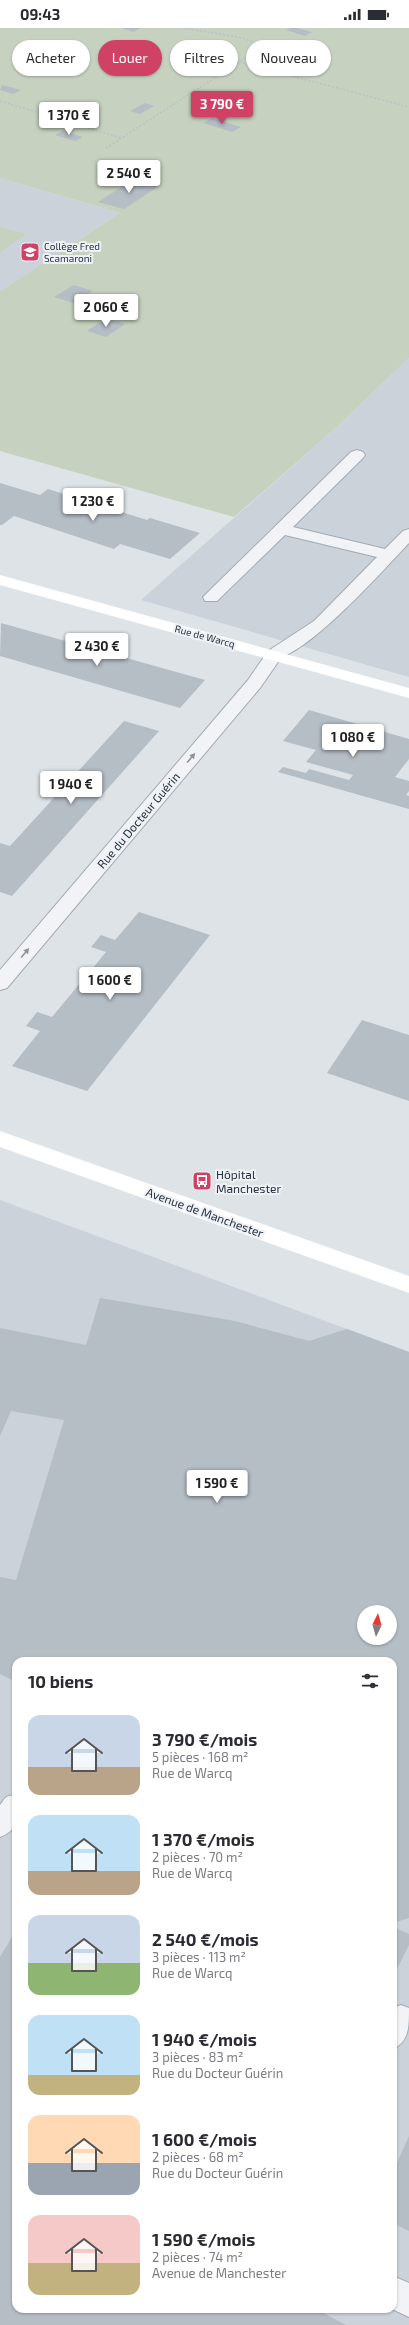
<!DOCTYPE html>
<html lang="fr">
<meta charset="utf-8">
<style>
:root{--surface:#fff;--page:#f2f2f3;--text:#2b2b33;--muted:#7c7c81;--accent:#d04166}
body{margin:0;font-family:"Exo 2",sans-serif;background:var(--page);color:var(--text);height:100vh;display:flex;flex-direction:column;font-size:15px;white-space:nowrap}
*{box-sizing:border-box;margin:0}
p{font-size:13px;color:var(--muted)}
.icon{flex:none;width:22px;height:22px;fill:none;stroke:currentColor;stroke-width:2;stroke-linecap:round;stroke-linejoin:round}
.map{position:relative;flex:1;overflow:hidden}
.drawer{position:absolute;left:12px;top:1629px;width:385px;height:656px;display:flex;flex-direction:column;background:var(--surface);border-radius:12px;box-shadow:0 1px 3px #0004}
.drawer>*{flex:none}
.banner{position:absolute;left:12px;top:12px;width:385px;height:36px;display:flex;gap:8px}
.needle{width:26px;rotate:5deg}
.controls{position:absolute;left:357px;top:1577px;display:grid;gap:8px}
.controls a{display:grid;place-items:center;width:40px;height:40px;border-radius:50%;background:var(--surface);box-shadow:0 1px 3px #0004;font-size:20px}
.price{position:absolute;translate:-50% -34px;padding:0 9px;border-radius:4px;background:#fff;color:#222;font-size:13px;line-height:26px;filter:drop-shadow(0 1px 2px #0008)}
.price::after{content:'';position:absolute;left:50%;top:24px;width:12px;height:9px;margin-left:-6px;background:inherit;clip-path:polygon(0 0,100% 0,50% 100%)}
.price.selected{background:var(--accent);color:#fff}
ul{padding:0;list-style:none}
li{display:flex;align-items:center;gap:12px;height:100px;padding:0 16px}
li span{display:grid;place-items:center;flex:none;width:112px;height:80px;border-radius:12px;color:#555}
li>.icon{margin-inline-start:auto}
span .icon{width:48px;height:48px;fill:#fffc;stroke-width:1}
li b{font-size:17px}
h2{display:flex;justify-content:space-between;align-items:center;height:48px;padding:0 16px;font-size:17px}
.tag{padding:0 14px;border-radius:18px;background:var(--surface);box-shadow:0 1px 3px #0004;font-size:14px;line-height:36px}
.tag.selected{background:var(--accent);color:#fff}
.status{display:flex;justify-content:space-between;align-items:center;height:28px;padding:0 20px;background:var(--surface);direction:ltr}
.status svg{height:11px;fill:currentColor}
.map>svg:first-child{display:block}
</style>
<div class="status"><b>09:43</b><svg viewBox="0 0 49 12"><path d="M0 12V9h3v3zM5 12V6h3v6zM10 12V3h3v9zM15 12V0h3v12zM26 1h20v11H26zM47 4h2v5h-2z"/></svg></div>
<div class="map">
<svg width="409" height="2297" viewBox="0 0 409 2297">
<rect width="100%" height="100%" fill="#dee3e8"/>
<!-- built -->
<path fill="#ccd2da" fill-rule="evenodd" d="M0,150L120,185L0,263Z
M409,330V649L141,572L330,405Z
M0,1172L409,1324V2297H0ZM364,1584H390V1610H364ZM16,1633H393V2281H16Z"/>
<!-- green -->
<path fill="#c6d2bf" d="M0,0H409V330L330,405L234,489L0,423V263L120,185L0,150Z
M0,199L26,206L0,225Z"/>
<!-- building -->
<path fill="#b5bdc5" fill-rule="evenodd" d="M121,0H141L133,4Z
M290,0H297L312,4L305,8L286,2Z
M109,22L128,27L121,31L102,26Z
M206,36L215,39L202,46L192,44Z
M2,57L21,62L13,66L0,62Z
M145,75L154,78L140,86L130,83Z
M212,90L241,99L232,104L203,95Z
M63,103L83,109L75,113L55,107Z
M134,151L159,158L124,181L98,174Z
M74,257L93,263L73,275L54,269Z
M106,290L125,296L106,309L87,303Z
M0,455L40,467L48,461L147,492L150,490L200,505L170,531L120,516L114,521L14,488L2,497H0Z
M1,595L205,652L180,680L0,628Z
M309,682L409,711V731L395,749L409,753V763L406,767L409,768V781L278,744L283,739L306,745L309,741L349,752L353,747L306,734L316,722L283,713Z
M124,693L159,703L12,868L0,864V815L10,818Z
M139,884L210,907L87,1063L12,1038L40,1003L26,998L37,984L52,989L106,924L91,919L101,907L115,912Z
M362,992L409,1007V1073L327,1045Z
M100,1270L235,1293L309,1313L347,1301L409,1324V1890L393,1895V1633H16V1654L0,1646V1549L16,1552L64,1392L11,1383L0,1408V1300L86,1317ZM364,1584H390V1610H364Z
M393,1899L409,1906V1917L396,1943L393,1942Z
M16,1902V2281H316L346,2297H0V1929Z
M409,2108V2203L393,2195V2144Z"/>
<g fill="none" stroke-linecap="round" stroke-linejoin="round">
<defs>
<path id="service" d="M357,422L363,424L365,427L363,430L293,499L385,521L403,503L409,501V515C386,539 299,638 268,631L265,627L268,623L314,593L377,529L285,507L217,573H205L203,569L351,424Z
M16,1766C16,1786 22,1801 0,1809V1777L6,1769Z
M401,1977L409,1980C409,2000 409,2013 393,2021V1980Z
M393,2248L409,2255V2289L392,2281Z"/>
<path id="minor" d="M274,622L280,623L283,627L260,660L7,960L0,962V942L248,652L268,623Z"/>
</defs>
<!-- service casing -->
<use href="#service" stroke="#a3aab2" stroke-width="2"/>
<!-- minor casing -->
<use href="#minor" stroke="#a3aab2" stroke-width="2"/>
<!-- path -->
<path stroke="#bcc1c6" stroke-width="1.5" stroke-dasharray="2 2" stroke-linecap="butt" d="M239,34L409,79
M0,73L121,110
M106,120L247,29L256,20L253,14L243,10L184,0"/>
<!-- service -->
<use href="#service" fill="#f1f3f6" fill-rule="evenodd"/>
<!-- minor -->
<use href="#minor" fill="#f1f3f6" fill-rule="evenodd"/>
<!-- secondary -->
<path fill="#fff" fill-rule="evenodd" d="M0,547L409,660V670L0,557Z
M0,1103L409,1248V1265L0,1119Z"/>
</g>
<!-- one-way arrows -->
<defs><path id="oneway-solid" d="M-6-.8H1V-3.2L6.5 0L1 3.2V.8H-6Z"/></defs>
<g fill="#8c929a">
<use href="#oneway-solid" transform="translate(191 730) rotate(-50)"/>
<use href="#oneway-solid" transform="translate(25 925) rotate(-50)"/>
</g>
<!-- icons -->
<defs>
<symbol id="school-square" viewBox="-11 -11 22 22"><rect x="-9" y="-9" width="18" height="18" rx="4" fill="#d04166" stroke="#eef2f6"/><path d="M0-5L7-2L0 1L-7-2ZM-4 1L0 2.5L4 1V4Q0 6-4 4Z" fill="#fff"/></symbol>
<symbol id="bus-square" viewBox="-11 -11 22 22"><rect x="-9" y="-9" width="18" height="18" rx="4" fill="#d04166" stroke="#eef2f6"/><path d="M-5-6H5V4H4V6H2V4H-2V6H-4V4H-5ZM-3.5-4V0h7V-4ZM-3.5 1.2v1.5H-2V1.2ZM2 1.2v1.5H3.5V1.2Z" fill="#fff"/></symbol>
</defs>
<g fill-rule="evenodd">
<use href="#school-square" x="19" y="213" width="22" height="22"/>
<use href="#bus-square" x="191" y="1142" width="22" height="22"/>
</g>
<g text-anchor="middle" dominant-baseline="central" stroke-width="4" stroke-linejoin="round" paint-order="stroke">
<!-- far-poi labels -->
<g font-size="10" fill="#27323f" stroke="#eef2f6" text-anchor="start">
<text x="44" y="218">Collège Fred<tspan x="44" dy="12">Scamaroni</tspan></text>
</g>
<!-- far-street labels -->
<g font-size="10" fill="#27323f" stroke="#eef2f6">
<text transform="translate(205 608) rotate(15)">Rue de Warcq</text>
</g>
<!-- street labels -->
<g font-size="12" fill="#27323f" stroke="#eef2f6">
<text transform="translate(138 792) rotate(-50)">Rue du Docteur Guérin</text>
<text transform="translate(205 1184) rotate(20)">Avenue de Manchester</text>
</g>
<!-- poi labels -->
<g font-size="12" fill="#27323f" stroke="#eef2f6" text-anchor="start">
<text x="216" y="1146">Hôpital<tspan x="216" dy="14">Manchester</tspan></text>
</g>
</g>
</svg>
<div class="controls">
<a><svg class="needle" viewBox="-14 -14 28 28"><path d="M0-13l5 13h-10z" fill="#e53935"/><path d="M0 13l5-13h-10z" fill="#7c7c81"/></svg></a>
</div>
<b class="price selected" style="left:222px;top:97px">3 790 €</b>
<b class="price" style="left:69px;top:108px">1 370 €</b>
<b class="price" style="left:129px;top:166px">2 540 €</b>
<b class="price" style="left:106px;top:300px">2 060 €</b>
<b class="price" style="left:93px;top:494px">1 230 €</b>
<b class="price" style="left:97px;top:639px">2 430 €</b>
<b class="price" style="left:353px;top:730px">1 080 €</b>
<b class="price" style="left:71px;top:777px">1 940 €</b>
<b class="price" style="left:110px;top:973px">1 600 €</b>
<b class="price" style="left:217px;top:1476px">1 590 €</b>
<div class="banner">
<a class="tag">Acheter</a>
<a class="tag selected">Louer</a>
<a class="tag">Filtres</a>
<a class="tag">Nouveau</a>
</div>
<section class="drawer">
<h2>10 biens<svg class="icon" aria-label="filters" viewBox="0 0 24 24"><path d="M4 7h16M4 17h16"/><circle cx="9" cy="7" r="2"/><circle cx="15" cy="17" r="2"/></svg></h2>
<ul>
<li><span style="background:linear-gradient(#c9d6e8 65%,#b9a48a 0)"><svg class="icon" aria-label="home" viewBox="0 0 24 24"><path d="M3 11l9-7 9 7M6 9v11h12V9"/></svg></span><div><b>3 790 €/mois</b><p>5 pièces · 168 m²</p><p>Rue de Warcq</p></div></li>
<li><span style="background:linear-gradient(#bfe0f5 70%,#b9a48a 0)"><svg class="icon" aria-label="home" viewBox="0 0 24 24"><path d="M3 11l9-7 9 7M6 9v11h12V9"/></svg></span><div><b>1 370 €/mois</b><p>2 pièces · 70 m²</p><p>Rue de Warcq</p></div></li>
<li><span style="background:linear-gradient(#c9d6e8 60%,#8fb573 0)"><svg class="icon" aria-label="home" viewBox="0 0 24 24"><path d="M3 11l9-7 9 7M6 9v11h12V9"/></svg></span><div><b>2 540 €/mois</b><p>3 pièces · 113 m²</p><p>Rue de Warcq</p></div></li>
<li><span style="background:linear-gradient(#bfe0f5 75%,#c2b280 0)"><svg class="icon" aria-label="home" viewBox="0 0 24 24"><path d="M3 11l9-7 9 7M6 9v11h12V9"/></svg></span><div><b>1 940 €/mois</b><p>3 pièces · 83 m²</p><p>Rue du Docteur Guérin</p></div></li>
<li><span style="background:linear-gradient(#ffd9b3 60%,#9aa5b1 0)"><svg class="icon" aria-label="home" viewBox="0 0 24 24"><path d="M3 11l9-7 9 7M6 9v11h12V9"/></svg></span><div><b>1 600 €/mois</b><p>2 pièces · 68 m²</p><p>Rue du Docteur Guérin</p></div></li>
<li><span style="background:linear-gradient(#f6c9c9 60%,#c2b280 0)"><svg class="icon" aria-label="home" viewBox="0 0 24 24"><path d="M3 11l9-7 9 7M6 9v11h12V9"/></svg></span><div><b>1 590 €/mois</b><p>2 pièces · 74 m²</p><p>Avenue de Manchester</p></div></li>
</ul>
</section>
</div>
